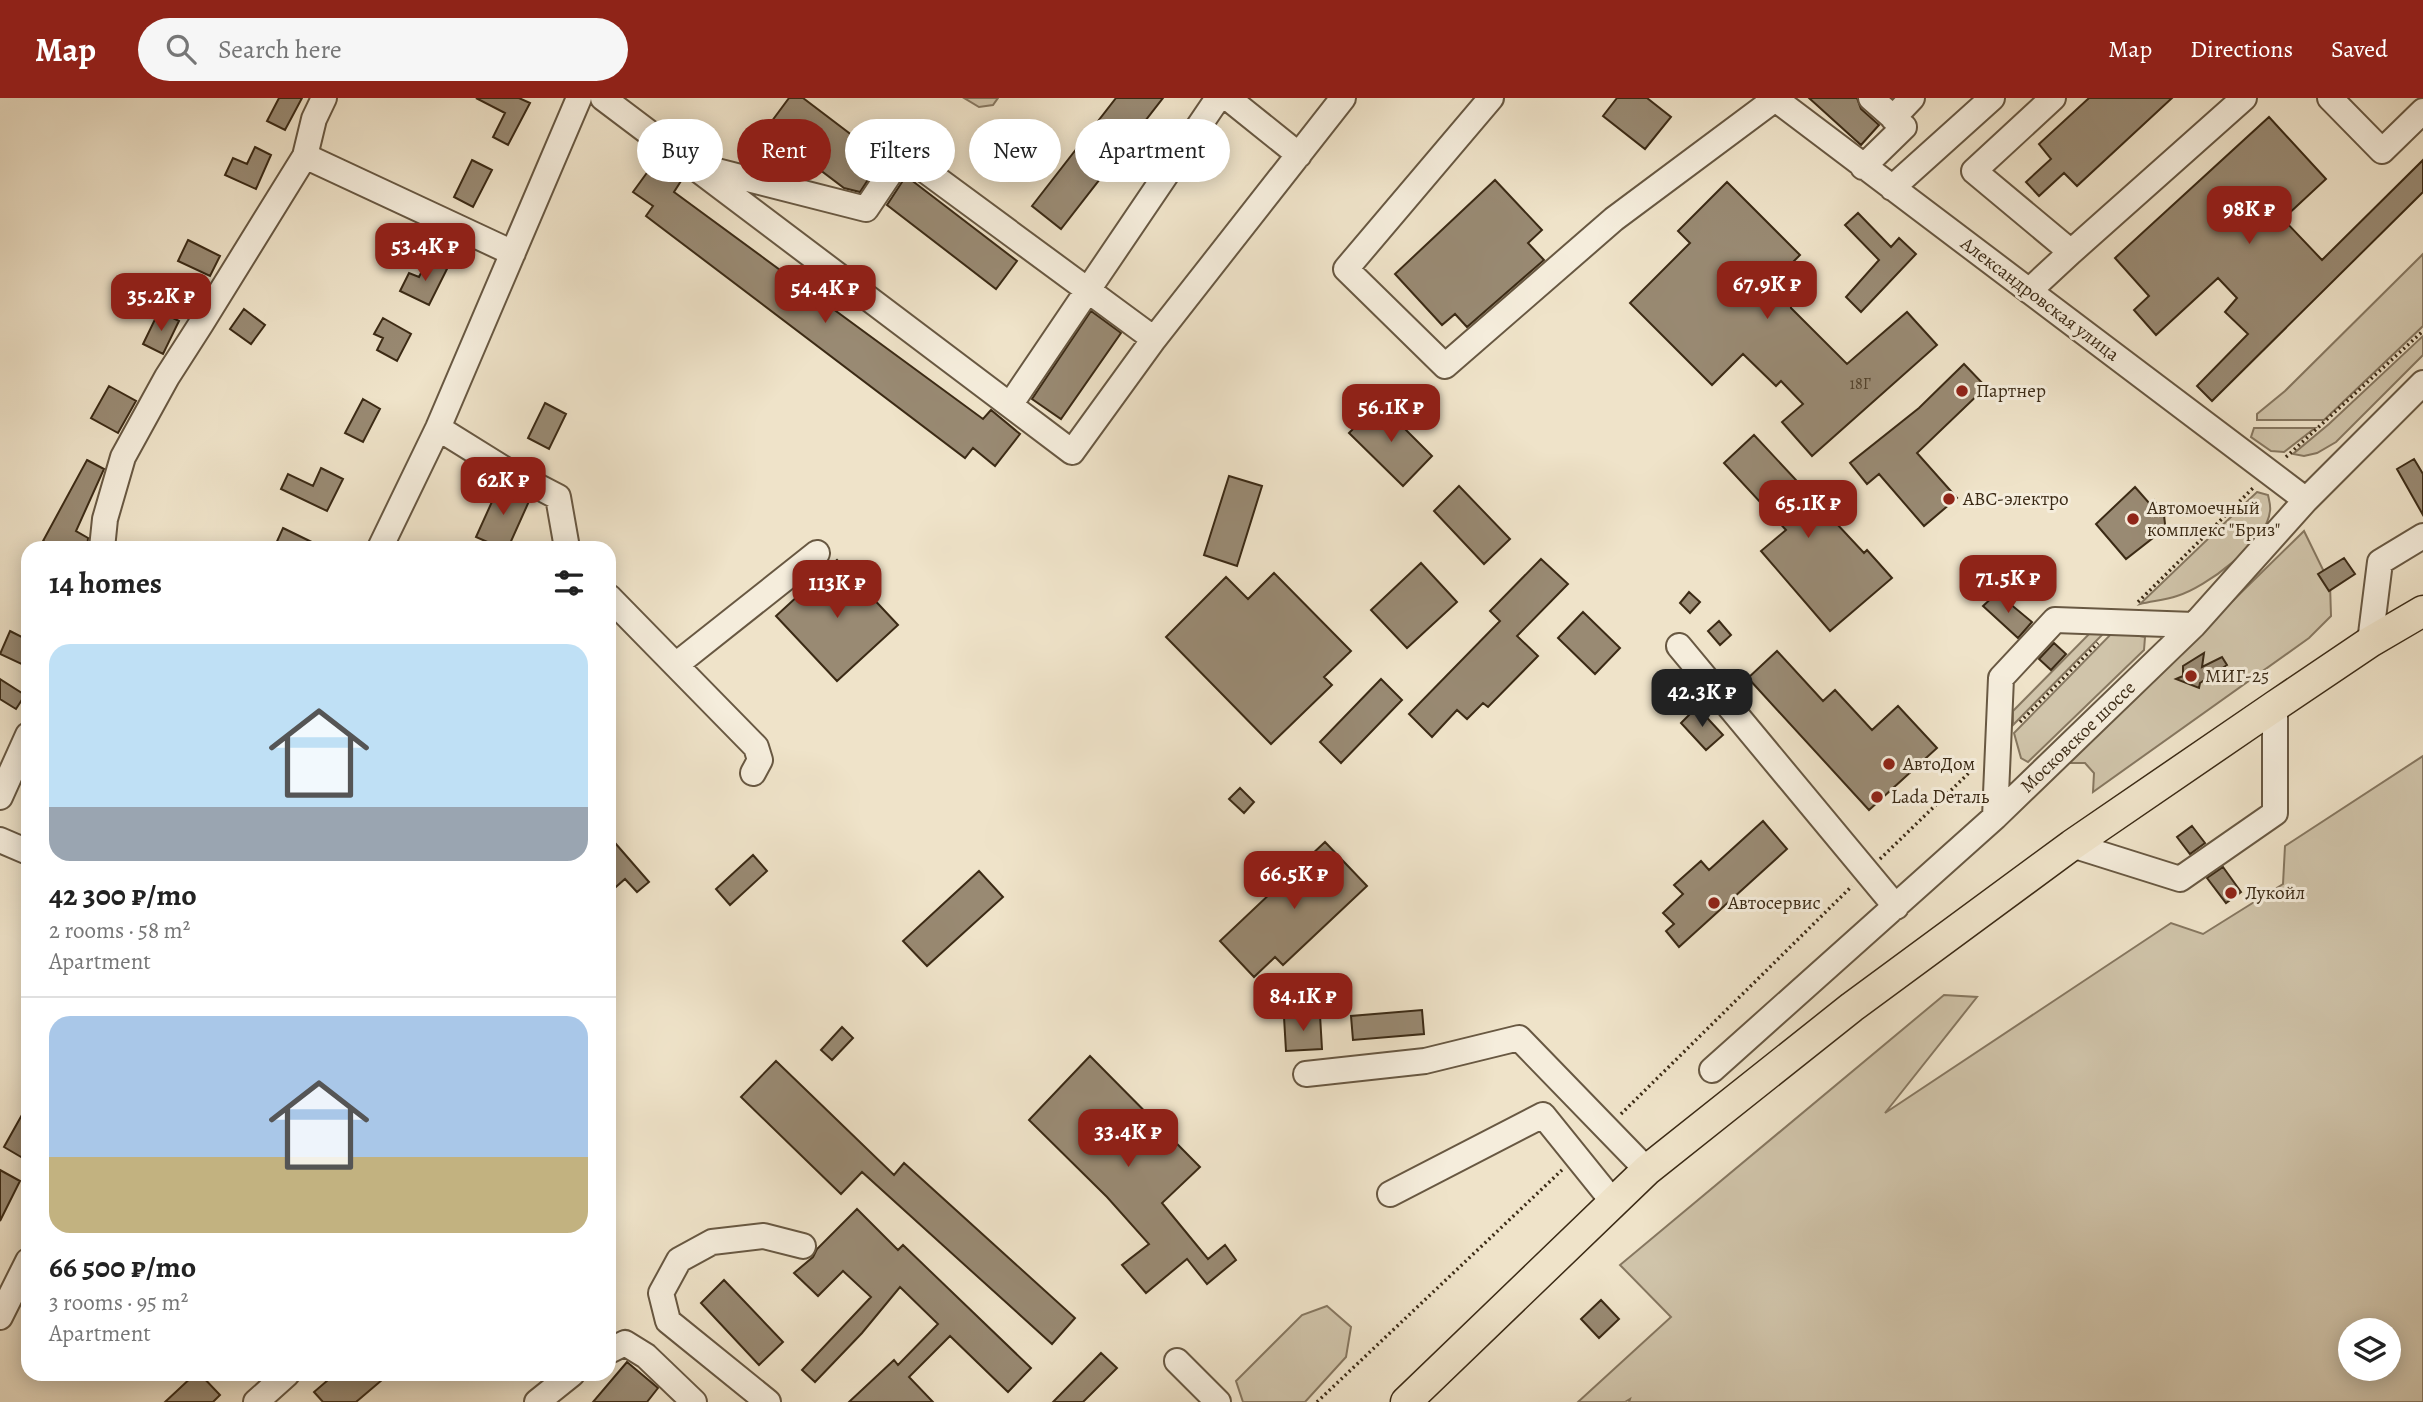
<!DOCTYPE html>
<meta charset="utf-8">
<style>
:root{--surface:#fff;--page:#f6f6f6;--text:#222;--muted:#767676;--line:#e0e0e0;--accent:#8f2418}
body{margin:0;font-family:Alegreya,serif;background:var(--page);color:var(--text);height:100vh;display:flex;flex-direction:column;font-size:26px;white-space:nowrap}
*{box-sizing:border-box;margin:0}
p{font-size:23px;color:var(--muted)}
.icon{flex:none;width:38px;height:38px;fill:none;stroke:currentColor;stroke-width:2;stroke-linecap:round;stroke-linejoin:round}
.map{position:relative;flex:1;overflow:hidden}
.sheet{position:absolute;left:21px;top:443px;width:595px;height:840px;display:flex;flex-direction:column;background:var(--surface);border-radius:21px;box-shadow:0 4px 18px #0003}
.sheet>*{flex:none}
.banner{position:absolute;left:637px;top:21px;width:665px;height:63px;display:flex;gap:14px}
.tools{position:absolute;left:2338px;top:1220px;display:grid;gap:14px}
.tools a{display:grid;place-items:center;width:63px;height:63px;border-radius:50%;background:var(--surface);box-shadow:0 4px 18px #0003;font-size:35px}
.price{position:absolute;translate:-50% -60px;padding:0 16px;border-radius:14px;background:var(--accent);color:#fff;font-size:23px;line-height:46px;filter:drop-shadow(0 2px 4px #0008)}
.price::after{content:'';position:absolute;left:50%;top:42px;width:21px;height:16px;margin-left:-10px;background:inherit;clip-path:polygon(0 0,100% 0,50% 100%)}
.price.selected{background:#222;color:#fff}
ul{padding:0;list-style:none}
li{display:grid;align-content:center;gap:14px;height:371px;padding:0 28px}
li+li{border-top:2px solid var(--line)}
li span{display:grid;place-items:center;height:217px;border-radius:21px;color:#555}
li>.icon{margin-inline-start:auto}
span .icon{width:126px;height:126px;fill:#fffc;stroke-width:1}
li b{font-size:30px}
h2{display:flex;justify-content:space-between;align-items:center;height:84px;padding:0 28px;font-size:30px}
.chip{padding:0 24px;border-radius:32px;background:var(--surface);box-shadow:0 4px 18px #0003;font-size:24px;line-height:63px}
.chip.selected{background:var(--accent);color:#fff}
header{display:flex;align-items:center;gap:42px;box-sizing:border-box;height:98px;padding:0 35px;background:var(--accent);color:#fff}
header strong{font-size:33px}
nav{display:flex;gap:38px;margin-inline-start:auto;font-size:24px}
.search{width:490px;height:63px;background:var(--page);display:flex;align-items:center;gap:18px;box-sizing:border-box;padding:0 24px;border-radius:38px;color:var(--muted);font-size:26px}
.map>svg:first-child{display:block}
</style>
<header>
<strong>Map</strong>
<div class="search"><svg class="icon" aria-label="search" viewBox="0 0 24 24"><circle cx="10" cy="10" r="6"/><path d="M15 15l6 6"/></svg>Search here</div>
<nav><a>Map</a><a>Directions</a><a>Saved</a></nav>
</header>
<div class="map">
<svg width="2423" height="1304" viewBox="0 0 2423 1304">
<rect width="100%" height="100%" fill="#efe3c9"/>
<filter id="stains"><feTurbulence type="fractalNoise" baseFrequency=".00286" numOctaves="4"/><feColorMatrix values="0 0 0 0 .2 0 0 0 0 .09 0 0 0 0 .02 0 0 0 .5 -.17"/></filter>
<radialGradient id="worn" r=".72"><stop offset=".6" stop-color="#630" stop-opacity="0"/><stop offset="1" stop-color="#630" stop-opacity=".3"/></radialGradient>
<!-- green -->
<path fill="#d0c4aa" stroke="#867760" stroke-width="2" fill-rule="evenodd" d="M964,0H998L993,7L979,9Z
M2423,156V228L2324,322H2257V316L2285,293Z
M2423,238V257L2336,344L2317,355L2304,358L2293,356L2329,326Z
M2254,330H2315L2284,354L2271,353L2251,339Z
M2257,394L2268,397C2269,402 2271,408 2270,413C2267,444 2205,490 2177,498C2165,502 2152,503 2140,506Z
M2304,433L2330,486L2331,518L2309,540L2093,694L2094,675L2085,665H2067Z
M2094,531L2106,533L2013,627V613Z
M2114,533L2145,539L2144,552L2028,664L2021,660L2014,635Z
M2423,658V1304H1629L1630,1301L1625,1304H1578L1671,1219L1620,1167L1944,897L1977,899L1885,1015L2171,825L2203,836L2283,786L2285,748ZM2350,1232H2389V1270H2350Z
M1327,1208L1351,1229L1346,1259L1305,1304H1243L1236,1283L1302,1217Z"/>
<!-- building -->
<path fill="#998a73" stroke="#3b2a15" stroke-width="2" d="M279,0H302L285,32L267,23Z
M476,0H519L530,5L508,47L493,39L505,15Z
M789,0H803L882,60L860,94L844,90L766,31Z
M1116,0H1163L1061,131L1032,108Z
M1617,0H1647L1671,19L1645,51L1603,18Z
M1809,0H1857L1861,11L1879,27L1861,47Z
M2089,0H2172L2077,88L2064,75L2039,98L2026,84L2051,61L2039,46Z
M2269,19L2326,81L2283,121L2322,162L2423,62V94L2212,303L2197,288L2248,236L2225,214L2237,200L2218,180L2156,237L2134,212L2149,198L2115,160Z
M255,49L271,57L256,91L225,77L233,60L247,66Z
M472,62L492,72L473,109L454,99Z
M654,65L681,83L674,94L983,321L991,312L1020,336L995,368L973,350L965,360L646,118L653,108L633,94Z
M906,78L1017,163L996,191L887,107Z
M1495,82L1542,132L1528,145L1544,162L1467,229L1455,216L1442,227L1395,176Z
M1727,84L1800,157L1786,171L1791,210L1847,266L1907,214L1937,247L1812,358L1782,324L1803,306L1781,283L1776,288L1743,256L1712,287L1630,205L1690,145L1678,133Z
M1858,115L1891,149L1899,140L1916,156L1861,214L1846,199L1879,162L1845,127Z
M188,142L220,158L210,178L178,163Z
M428,161L447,171L429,207L400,193L409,175L419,179Z
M244,211L265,227L251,246L230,231Z
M159,213L179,223L163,256L143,246Z
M1091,213L1121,235L1061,321L1032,301Z
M383,220L411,236L397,263L377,252L383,240L374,236Z
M1964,266L1986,289L1917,355L1957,400L1924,428L1879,376L1867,386L1850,365L1919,310Z
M109,288L136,303L118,335L91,320Z
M363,301L380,311L363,344L345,335Z
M545,305L566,316L549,351L528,340Z
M1379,305L1432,358L1403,388L1349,335Z
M1754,337L1864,455L1867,452L1892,480L1830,533L1761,453L1786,432L1724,365Z
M2414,361L2423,376V417L2397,371Z
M87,362L104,371L76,433L88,440L87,450H57L43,443Z
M321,370L343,381L327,413L281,391L288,376L313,388Z
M1229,378L1262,388L1237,468L1204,457Z
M500,386L530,401L508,450H501L476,439Z
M1459,388L1510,441L1484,466L1434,413Z
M2135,389L2149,405L2154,402L2164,417L2165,426L2158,436L2126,461L2096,426Z
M283,430L324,450H274Z
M2344,460L2355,476L2329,493L2318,476Z
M1541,461L1568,486L1517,538L1538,558L1488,609L1483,605L1467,621L1457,612L1432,639L1409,616L1500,523L1490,513Z
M837,462L898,527L837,583L776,518Z
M1421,465L1457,504L1407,550L1371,512Z
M1274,475L1351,553L1324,579L1332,587L1271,646L1166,539L1226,479L1248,501Z
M1689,494L1700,504L1690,515L1680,505Z
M1997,495L2032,524L2018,540L1983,508Z
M1583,514L1620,550L1595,576L1558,540Z
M1719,523L1731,537L1720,547L1708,533Z
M10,533L28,542V569L0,556Z
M2054,545L2066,556L2051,572L2039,561Z
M1777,553L1823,603L1835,592L1872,632L1898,608L1937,650L1869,712L1748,580Z
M2204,555L2202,569L2222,559L2227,567L2200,585L2199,590L2176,581L2183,578V568Z
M0,581L25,597L16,611L0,601Z
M1381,581L1402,602L1341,665L1320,644Z
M1697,609L1723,637L1706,652L1681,625Z
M1240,690L1254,704L1244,715L1229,701Z
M1763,723L1787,751L1679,849L1666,833L1674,826L1663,815L1683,796L1674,787L1701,763L1709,772Z
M2192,728L2205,745L2190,756L2177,739Z
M609,738L649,784L637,794L625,781L609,795Z
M1325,744L1367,788L1283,867L1275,859L1254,879L1220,843Z
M753,757L767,773L730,807L716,791Z
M2223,769L2241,794L2226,805L2207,780Z
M979,773L1003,799L927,868L903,843Z
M1422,912L1424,936L1353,942L1351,918Z
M1320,917L1322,951L1286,953L1284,919Z
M842,929L853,940L832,962L821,952Z
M1090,958L1200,1069L1162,1105L1208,1161L1225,1147L1236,1162L1207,1186L1187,1161L1146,1195L1122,1167L1149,1146L1107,1099L1029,1022Z
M776,963L894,1077L904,1065L1075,1220L1052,1246L862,1074L841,1096L741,999Z
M28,1006V1063L4,1049Z
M0,1072L20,1083L0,1123Z
M857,1111L898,1152L903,1147L1031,1270L1008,1294L950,1238L909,1279L933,1304H849L894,1262L898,1267L938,1226L900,1189L862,1235L815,1284L802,1272L871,1199L843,1173L818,1198L794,1175L813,1159L817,1151Z
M724,1182L783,1244L759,1267L701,1205Z
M1601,1202L1619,1221L1599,1240L1581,1221Z
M1101,1255L1117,1270L1083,1304H1053Z
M627,1264L658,1290L647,1304H593Z
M195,1276H200L220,1297L213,1304H165Z
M335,1276H389L356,1304H323L314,1294Z"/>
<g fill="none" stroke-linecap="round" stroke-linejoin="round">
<defs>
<path id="minor" d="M603,0L1072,354L1154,241L1343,0
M1228,0L1299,57
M1491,0L1346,171L1445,268L1614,121L1775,1
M1774,0L2306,402
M2053,0L1974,73L2071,154L2244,0
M2330,0L2382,53L2423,13
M1893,20L1912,0
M305,58L513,155
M1863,69L1904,29L1871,0
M705,70L866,111L903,56L1154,241
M1892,90L1992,0
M2029,193L2071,154
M1010,307L1218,0
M438,330L504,371L558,399L567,450
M102,450L105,421L123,359L167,279L201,226L305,58L314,21L324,0
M380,450L438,330L579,0
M609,499L756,649L760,662L753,675
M2370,544L2380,464L2423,438
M1679,548L1896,809
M677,566L817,455
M0,699L28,637
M1995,719L2001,580L2055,522L2194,527
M0,742L28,754
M2072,747L2180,781L2275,715V608
M1712,972L1995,719L2194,527L2306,402L2423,285
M1306,976L1425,963L1519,940L1647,1072
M1390,1096L1543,1017L1614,1105
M0,1219L28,1163
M609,1253L625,1245L646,1258L694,1304
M1177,1263L1218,1304
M256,1304L287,1276
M537,1304L572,1276
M768,1304L668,1223L661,1195L679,1162L712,1144L764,1138L803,1148"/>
<path id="major" d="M1406,1304L1647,1072L1852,909L2072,747L2275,608L2370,544L2423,513"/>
</defs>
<!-- minor casing -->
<use href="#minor" stroke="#685842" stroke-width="28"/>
<!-- major casing -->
<use href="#major" stroke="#3b2a15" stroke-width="33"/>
<!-- path -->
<path stroke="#3b2a15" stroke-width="3.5" stroke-dasharray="2 3.5" stroke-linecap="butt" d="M2286,359L2423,233
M2138,504L2254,389
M2020,624L2098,545
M1880,761L1975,669
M1621,1016L1852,788
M1317,1304L1562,1072"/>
<!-- minor -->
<use href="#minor" stroke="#f5eddc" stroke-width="24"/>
<!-- major -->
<use href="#major" stroke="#efe3c9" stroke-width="30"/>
</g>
<!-- markers -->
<g fill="#8f2418" stroke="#f5eddc" stroke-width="2.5">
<circle cx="1962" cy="293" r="7"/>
<circle cx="1949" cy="401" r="7"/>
<circle cx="2133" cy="421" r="7"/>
<circle cx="2191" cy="578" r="7"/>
<circle cx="1889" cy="666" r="7"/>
<circle cx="1877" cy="699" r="7"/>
<circle cx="2231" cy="795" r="7"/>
<circle cx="1714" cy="805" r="7"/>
</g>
<g text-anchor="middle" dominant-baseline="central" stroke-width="6" stroke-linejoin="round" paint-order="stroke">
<!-- number labels -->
<g font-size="16" fill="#52422c">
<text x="1860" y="286">18Г</text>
</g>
<!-- street labels -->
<g font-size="19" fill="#3b2a15" stroke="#f5eddc">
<text transform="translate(2040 201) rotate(37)">Александровская улица</text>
<text transform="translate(2078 639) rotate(-44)">Московское шоссе</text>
</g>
<!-- poi labels -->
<g font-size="19" fill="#3b2a15" stroke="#f5eddc" text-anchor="start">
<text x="1976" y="293">Партнер</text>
<text x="1963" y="401">АВС-электро</text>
<text x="2147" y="410">Автомоечный<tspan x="2147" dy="22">комплекс "Бриз"</tspan></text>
<text x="2205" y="578">МИГ-25</text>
<text x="1903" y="666">АвтоДом</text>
<text x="1891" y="699">Lada Dеталь</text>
<text x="2245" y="795">Лукойл</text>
<text x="1728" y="805">Автосервис</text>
</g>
</g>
<rect width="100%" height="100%" filter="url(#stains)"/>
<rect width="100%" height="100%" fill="url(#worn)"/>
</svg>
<div class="tools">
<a><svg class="icon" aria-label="layers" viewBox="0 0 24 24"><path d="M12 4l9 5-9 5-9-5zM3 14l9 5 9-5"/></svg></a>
</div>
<b class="price" style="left:2249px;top:148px">98K ₽</b>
<b class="price" style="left:425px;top:185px">53.4K ₽</b>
<b class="price" style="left:1767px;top:223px">67.9K ₽</b>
<b class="price" style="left:825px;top:227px">54.4K ₽</b>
<b class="price" style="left:161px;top:235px">35.2K ₽</b>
<b class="price" style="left:1391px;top:346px">56.1K ₽</b>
<b class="price" style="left:503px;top:419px">62K ₽</b>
<b class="price" style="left:1808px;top:442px">65.1K ₽</b>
<b class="price" style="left:2008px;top:517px">71.5K ₽</b>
<b class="price" style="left:837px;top:522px">113K ₽</b>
<b class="price selected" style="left:1702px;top:631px">42.3K ₽</b>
<b class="price" style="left:1294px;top:813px">66.5K ₽</b>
<b class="price" style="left:1303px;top:935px">84.1K ₽</b>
<b class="price" style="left:1128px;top:1071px">33.4K ₽</b>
<div class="banner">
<a class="chip">Buy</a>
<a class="chip selected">Rent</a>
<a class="chip">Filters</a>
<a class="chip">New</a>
<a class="chip">Apartment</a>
</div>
<section class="sheet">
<h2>14 homes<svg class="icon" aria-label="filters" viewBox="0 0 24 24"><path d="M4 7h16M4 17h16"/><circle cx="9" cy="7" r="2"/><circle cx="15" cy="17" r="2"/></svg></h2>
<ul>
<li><span style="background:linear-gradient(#bfe0f5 75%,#9aa5b1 0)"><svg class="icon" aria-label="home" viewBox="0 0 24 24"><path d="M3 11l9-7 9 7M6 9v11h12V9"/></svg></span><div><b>42 300 ₽/mo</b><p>2 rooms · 58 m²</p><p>Apartment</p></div></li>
<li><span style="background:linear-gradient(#a9c7e8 65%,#c2b280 0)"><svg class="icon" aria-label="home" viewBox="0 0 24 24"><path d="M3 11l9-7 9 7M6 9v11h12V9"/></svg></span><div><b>66 500 ₽/mo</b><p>3 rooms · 95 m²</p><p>Apartment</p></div></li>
</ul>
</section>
</div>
